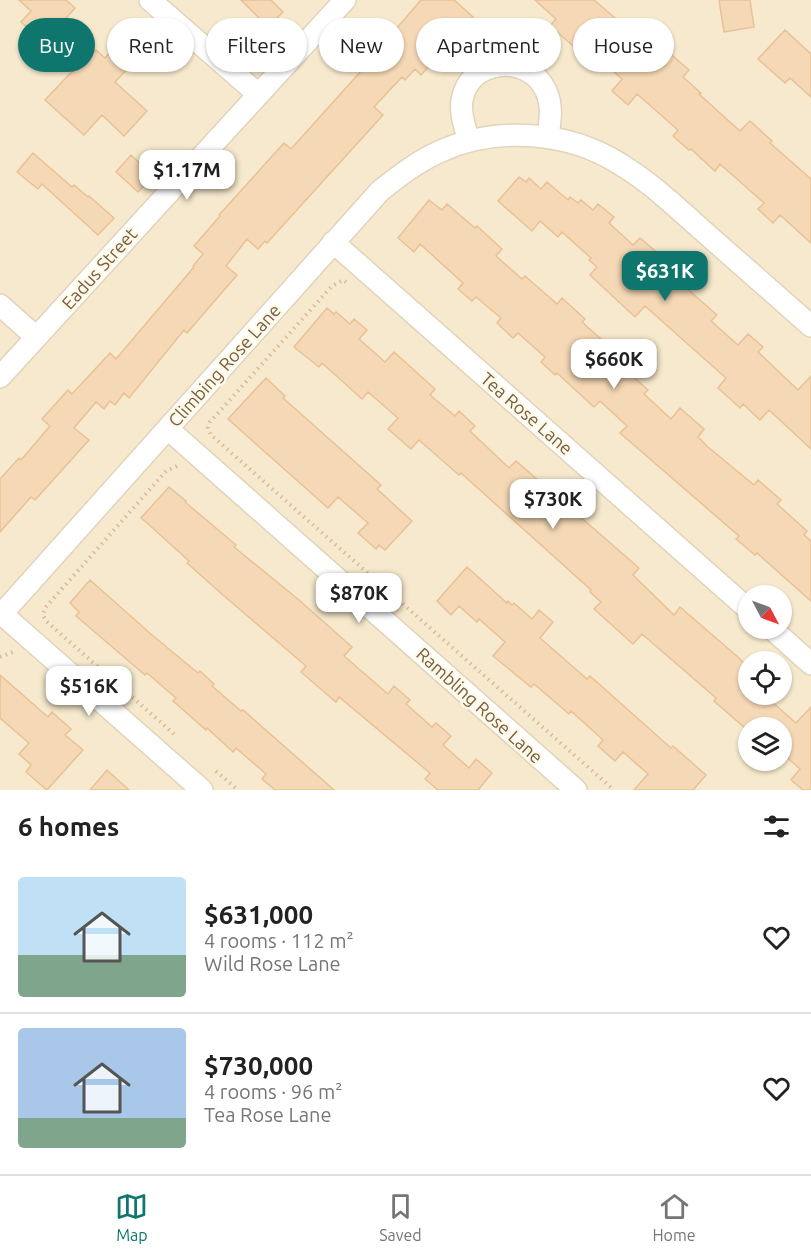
<!DOCTYPE html>
<meta charset="utf-8">
<style>
:root{--surface:#fff;--page:#f2f2f2;--text:#222;--muted:#767676;--line:#e0e0e0;--accent:#0f766e}
body{margin:0;font-family:Ubuntu,sans-serif;background:var(--page);color:var(--text);height:100vh;display:flex;flex-direction:column;font-size:22px;white-space:nowrap}
*{box-sizing:border-box;margin:0}
p{font-size:20px;color:var(--muted)}
.icon{flex:none;width:33px;height:33px;fill:none;stroke:currentColor;stroke-width:2;stroke-linecap:round;stroke-linejoin:round}
.map{position:relative;height:790px;overflow:hidden}
.details{display:flex;flex-direction:column;background:var(--surface);flex:1}
.details>*{flex:none}
.top-card{position:absolute;left:18px;top:18px;width:776px;height:54px;display:flex;gap:12px}
.needle{width:39px;rotate:131deg}
.fabs{position:absolute;left:738px;top:585px;display:grid;gap:12px}
.fabs a{display:grid;place-items:center;width:54px;height:54px;border-radius:50%;background:var(--surface);box-shadow:0 2px 4px #0004;font-size:30px}
.price{position:absolute;translate:-50% -51px;padding:0 14px;border-radius:12px;background:#fff;color:#222;font-size:20px;line-height:39px;filter:drop-shadow(0 2px 3px #0008)}
.price::after{content:'';position:absolute;left:50%;top:36px;width:18px;height:14px;margin-left:-9px;background:inherit;clip-path:polygon(0 0,100% 0,50% 100%)}
.price.selected{background:var(--accent);color:#fff}
ul{padding:0;list-style:none}
li{display:flex;align-items:center;gap:18px;height:150px;padding:0 18px}
li+li{border-top:2px solid var(--line)}
li span{display:grid;place-items:center;flex:none;width:168px;height:120px;border-radius:6px;color:#555}
li>.icon{margin-inline-start:auto}
span .icon{width:72px;height:72px;fill:#fffc;stroke-width:1}
li b{font-size:26px}
h2{display:flex;justify-content:space-between;align-items:center;height:72px;padding:0 18px;font-size:26px}
.tag{padding:0 21px;border-radius:27px;background:var(--surface);box-shadow:0 2px 4px #0004;font-size:21px;line-height:54px}
.tag.selected{background:var(--accent);color:#fff}
.menu{display:flex;justify-content:space-around;align-items:center;height:84px;border-top:2px solid var(--line);background:var(--surface);font-size:16px;color:var(--muted)}
.menu a{display:grid;justify-items:center;gap:3px}
.menu .selected{color:var(--accent)}
.map>svg:first-child{display:block}
</style>
<div class="map">
<svg width="811" height="790" viewBox="0 0 811 790">
<rect width="100%" height="100%" fill="#fef6df"/>
<!-- residential -->
<path fill="#f6e9cd" fill-rule="evenodd" d="M0,0H811V790H0ZM748,596H782V628H748ZM748,662H782V694H748ZM748,728H782V760H748Z"/>
<!-- building -->
<path fill="#f5d8b5" stroke="#e9c194" stroke-width="1.5" d="M19,0H66L75,8L44,43L21,22L31,11Z
M241,0H271L283,12L268,27Z
M421,0H454L473,17L458,33L452,27L428,52L436,58L421,75L415,69L405,80L402,77L386,94L374,107L383,115L267,243L265,241L258,249L247,239L226,266L237,275L187,333L184,330L129,398L124,393L115,405L110,401L104,409L96,402L74,428L89,440L35,500L31,497L0,532V479L19,458L21,460L50,426L42,419L68,390L72,394L110,353L116,359L194,267L193,266L203,254L194,246L220,216L219,215L284,143L291,149L371,60L367,57L376,48L372,45L384,31L390,36Z
M535,0H594L629,30L635,23L689,70L683,77L701,93L699,94L710,104L740,131L750,121L772,141L770,143L811,179V243L780,215L773,223L758,209L764,203L720,164L715,171L691,149L689,150L673,136L678,130L637,94L628,105L612,91L622,79L597,56L592,62L550,26L556,19Z
M719,0H750L754,27L724,32Z
M785,30L811,54V97L790,78L785,83L758,59Z
M120,46L134,59L130,63L131,65L115,82L147,111L124,136L102,115L84,135L45,100L80,63L82,65L96,50L105,58L114,48L116,49Z
M33,153L72,187L74,185L88,197L89,196L114,218L98,235L42,184L38,189L17,172Z
M131,155L153,176L138,192L116,172Z
M519,177L526,182L529,178L541,189L547,182L568,200L570,197L578,203L581,200L593,210L598,204L614,217L609,223L633,245L640,238L681,273L676,279L717,315L711,321L738,345L748,334L763,347L758,352L798,390L811,376V449L769,410L760,420L743,404L740,408L718,388L726,378L645,306L635,317L590,275L597,267L589,260L591,258L562,232L558,237L540,221L532,231L498,201Z
M429,200L442,210L447,204L475,228L477,226L502,249L496,256L522,279L525,276L557,304L562,298L585,319L582,322L631,366L627,371L648,390L644,394L671,419L680,408L704,429L698,437L708,447L754,485L758,480L781,500L777,504L807,531L804,535L811,541V601L757,553L755,555L736,539L739,536L620,433L627,426L600,401L594,407L557,373L555,375L541,362L545,357L518,333L513,338L497,323L501,318L476,297L472,301L458,289L463,283L420,244L414,252L398,238Z
M327,308L334,314L336,312L350,324L354,319L367,330L359,339L385,362L394,352L435,389L430,395L455,416L459,411L475,426L470,431L509,468L516,461L639,568L633,575L674,615L680,607L739,658L748,667V694H778L772,702L796,723L811,707V790H803L791,780L800,769L782,753V728H745L714,701L716,698L642,634L633,644L594,609L601,602L590,592L591,590L461,473L459,475L419,440L411,449L388,429L398,418L368,392L362,399L322,363L319,367L294,347Z
M266,378L285,396L283,398L381,485L377,489L412,521L385,550L379,545L376,549L358,533L368,523L338,497L328,508L228,419Z
M169,487L186,501L185,502L236,545L234,547L299,600L352,647L344,656L388,694L394,686L410,700L406,704L432,727L436,723L451,736L443,745L469,768L476,759L492,773L478,790H438L425,779L430,773L339,697L336,702L301,672L306,666L223,595L187,563L189,561L147,523L141,518Z
M467,567L507,603L508,601L512,605L514,603L532,619L539,610L553,622L540,638L587,679L590,676L671,748L673,746L706,775L693,790H634L648,774L623,752L615,761L598,746L603,740L571,711L569,714L534,684L531,687L493,656L505,642L479,619L477,622L459,606L451,615L437,601Z
M90,580L152,635L198,673L200,671L214,684L212,686L241,711L243,710L334,790H275L262,779L266,774L236,748L233,752L207,728L206,730L173,701L176,698L147,673L145,675L76,616L79,612L70,603Z
M0,675L48,717L52,712L71,729L65,735L83,750L47,790L26,772L31,765L19,754L29,743L0,718Z
M107,770L129,790H90Z"/>
<g fill="none" stroke-linecap="round" stroke-linejoin="round">
<defs>
<path id="street" d="M150,0L258,94
M469,141C465,127 460,115 462,100C469,58 529,53 546,91C553,106 550,121 548,137
M333,242L748,609
M0,305L36,337
M0,377L345,0
M168,429L576,790
M2,614L202,790
M0,616L380,191C399,176 418,161 441,151C497,126 568,131 620,164C650,182 675,206 702,230C738,262 775,294 811,326
M771,628L811,664"/>
</defs>
<!-- street casing -->
<use href="#street" stroke="#e2d3bb" stroke-width="24"/>
<!-- path -->
<path stroke="#d9bb98" stroke-width="4" stroke-dasharray="1.5 4.5" stroke-linecap="butt" d="M346,282L343,280L332,286L210,422L208,428L211,435L614,790
M0,657L13,652
M174,734L46,621L43,615L45,608L166,471L177,466
M216,771L238,790"/>
<!-- street -->
<use href="#street" stroke="#fff" stroke-width="21"/>
</g>
<g text-anchor="middle" dominant-baseline="central" stroke-width="5" stroke-linejoin="round" paint-order="stroke">
<!-- street labels -->
<g font-size="18" fill="#755e45" stroke="#fff9e7">
<text transform="translate(99 268) rotate(-48)">Eadus Street</text>
<text transform="translate(224 365) rotate(-48)">Climbing Rose Lane</text>
<text transform="translate(527 413) rotate(41)">Tea Rose Lane</text>
<text transform="translate(480 705) rotate(42)">Rambling Rose Lane</text>
</g>
</g>
</svg>
<div class="fabs">
<a><svg class="needle" viewBox="-14 -14 28 28"><path d="M0-13l5 13h-10z" fill="#e53935"/><path d="M0 13l5-13h-10z" fill="#767676"/></svg></a>
<a><svg class="icon" aria-label="locate" viewBox="0 0 24 24"><circle cx="12" cy="12" r="6"/><path d="M12 2v4M12 18v4M2 12h4M18 12h4"/></svg></a>
<a><svg class="icon" aria-label="layers" viewBox="0 0 24 24"><path d="M12 4l9 5-9 5-9-5zM3 14l9 5 9-5"/></svg></a>
</div>
<b class="price" style="left:187px;top:201px">$1.17M</b>
<b class="price selected" style="left:665px;top:302px">$631K</b>
<b class="price" style="left:614px;top:390px">$660K</b>
<b class="price" style="left:553px;top:530px">$730K</b>
<b class="price" style="left:359px;top:624px">$870K</b>
<b class="price" style="left:89px;top:717px">$516K</b>
<div class="top-card">
<a class="tag selected">Buy</a>
<a class="tag">Rent</a>
<a class="tag">Filters</a>
<a class="tag">New</a>
<a class="tag">Apartment</a>
<a class="tag">House</a>
</div>
</div>
<section class="details">
<h2>6 homes<svg class="icon" aria-label="filters" viewBox="0 0 24 24"><path d="M4 7h16M4 17h16"/><circle cx="9" cy="7" r="2"/><circle cx="15" cy="17" r="2"/></svg></h2>
<ul>
<li><span style="background:linear-gradient(#bfe0f5 65%,#7fa58c 0)"><svg class="icon" aria-label="home" viewBox="0 0 24 24"><path d="M3 11l9-7 9 7M6 9v11h12V9"/></svg></span><div><b>$631,000</b><p>4 rooms · 112 m²</p><p>Wild Rose Lane</p></div><svg class="icon" aria-label="heart" viewBox="0 0 24 24"><path d="M12 20l-8-8c-3-5 5-10 8-4 3-6 11-1 8 4z"/></svg></li>
<li><span style="background:linear-gradient(#a9c7e8 75%,#7fa58c 0)"><svg class="icon" aria-label="home" viewBox="0 0 24 24"><path d="M3 11l9-7 9 7M6 9v11h12V9"/></svg></span><div><b>$730,000</b><p>4 rooms · 96 m²</p><p>Tea Rose Lane</p></div><svg class="icon" aria-label="heart" viewBox="0 0 24 24"><path d="M12 20l-8-8c-3-5 5-10 8-4 3-6 11-1 8 4z"/></svg></li>
</ul>
</section>
<nav class="menu">
<a class="selected"><svg class="icon" aria-label="map" viewBox="0 0 24 24"><path d="M3 6l6-2 6 2 6-2v14l-6 2-6-2-6 2zM9 4v14M15 6v14"/></svg>Map</a>
<a><svg class="icon" aria-label="saved" viewBox="0 0 24 24"><path d="M7 4h10v16l-5-4-5 4z"/></svg>Saved</a>
<a><svg class="icon" aria-label="home" viewBox="0 0 24 24"><path d="M3 11l9-7 9 7M6 9v11h12V9"/></svg>Home</a>
</nav>
